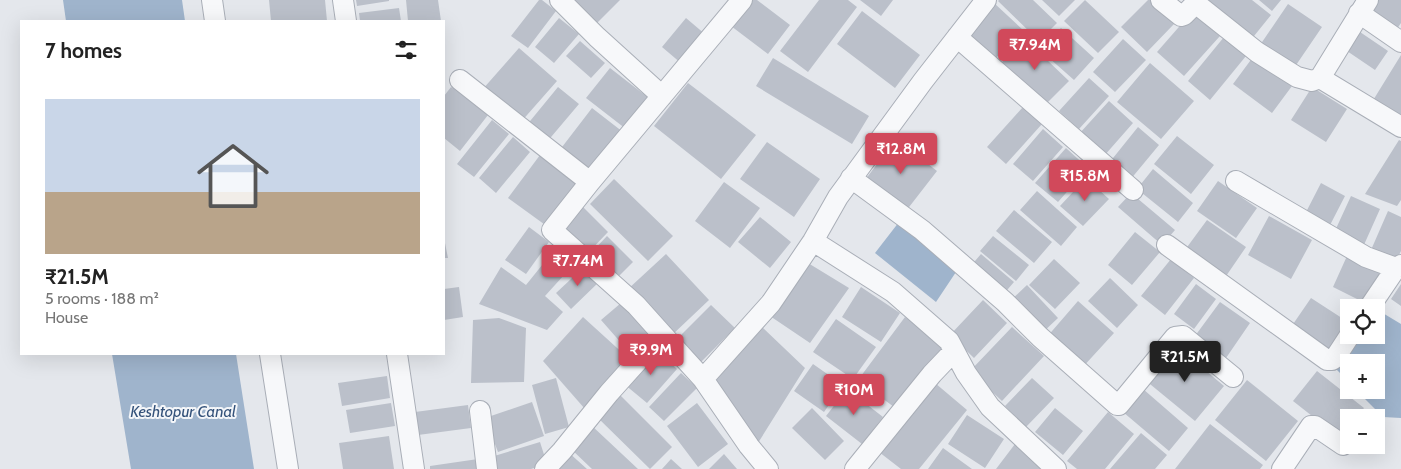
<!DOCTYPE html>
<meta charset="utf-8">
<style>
:root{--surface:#fff;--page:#f2f2f2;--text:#222;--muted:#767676;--line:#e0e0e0;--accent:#d1495b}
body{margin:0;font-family:Cabin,sans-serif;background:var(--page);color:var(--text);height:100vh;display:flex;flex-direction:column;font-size:19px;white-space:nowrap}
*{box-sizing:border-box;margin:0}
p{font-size:16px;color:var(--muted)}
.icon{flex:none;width:28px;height:28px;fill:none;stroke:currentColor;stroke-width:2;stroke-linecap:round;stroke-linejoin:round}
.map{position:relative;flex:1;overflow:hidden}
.drawer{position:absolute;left:20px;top:20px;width:425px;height:335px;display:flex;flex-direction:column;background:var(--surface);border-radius:0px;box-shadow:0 5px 20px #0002}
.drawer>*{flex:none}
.tools{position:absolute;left:1340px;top:299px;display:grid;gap:10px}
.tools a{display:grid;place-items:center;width:45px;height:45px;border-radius:0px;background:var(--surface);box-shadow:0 5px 20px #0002;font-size:25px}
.price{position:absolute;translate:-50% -42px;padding:0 11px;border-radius:5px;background:var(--accent);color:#fff;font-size:16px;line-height:32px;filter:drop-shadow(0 1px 2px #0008)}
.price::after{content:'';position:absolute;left:50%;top:30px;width:15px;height:11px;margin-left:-8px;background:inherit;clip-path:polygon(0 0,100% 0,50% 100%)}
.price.active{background:#222;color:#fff}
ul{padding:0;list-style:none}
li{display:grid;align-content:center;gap:10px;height:265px;padding:0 25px}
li+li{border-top:1px solid var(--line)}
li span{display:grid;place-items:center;height:155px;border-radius:0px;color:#555}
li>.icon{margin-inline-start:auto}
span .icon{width:90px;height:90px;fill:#fffc;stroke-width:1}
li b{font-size:21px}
h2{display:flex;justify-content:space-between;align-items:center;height:60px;padding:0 25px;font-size:21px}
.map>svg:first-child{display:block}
</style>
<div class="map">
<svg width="1401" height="469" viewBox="0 0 1401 469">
<rect width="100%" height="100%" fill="#e4e7ec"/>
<!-- water -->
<path fill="#9fb4cc" d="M63,0H182L185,21H66Z
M899,222L958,269L936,302L875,253Z
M1376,309L1401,324V418L1383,417L1356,390H1376V362H1349V382L1331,364L1354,335H1376Z
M112,354H236L254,469H131Z"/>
<!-- building -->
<path fill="#bbc0ca" d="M269,0H325L327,21H271Z
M356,0H389V1L357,6Z
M406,0H438L441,21H408Z
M539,0H542L556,11L528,48L511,36Z
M571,0H620L595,25Z
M751,0H757L790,25L768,54L731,26Z
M819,0H848L857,7L808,72L780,51Z
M860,0H893L881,16Z
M999,0H1033L1057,23L1039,41L998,1Z
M1042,0H1075L1059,16Z
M1085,0L1119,32L1098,53L1064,21Z
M1148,0H1150L1174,24L1147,52L1121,27Z
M1204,0H1252L1271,15L1250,41Z
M1259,0H1281L1272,11Z
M1372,0H1401V23L1394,33L1364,12Z
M994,3L1023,30L994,60L966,34Z
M1288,4L1322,27L1292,71L1258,48Z
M399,8L401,21H360L359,13Z
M862,11L920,55L895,88L837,44Z
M1192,12L1220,36L1184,76L1157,52Z
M559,18L579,34L554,63L535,47Z
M686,18L706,35L682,64L662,47Z
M1061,28L1094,58L1074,80L1040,50Z
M1360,32L1388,51L1375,70L1347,51Z
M1224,37L1246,56L1210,100L1188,81Z
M1024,38L1069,81L1046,104L1002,62Z
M1123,39L1146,60L1115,92L1093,72Z
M580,41L605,63L591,78L566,56Z
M519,48L557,81L520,123L482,90Z
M1401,55V120L1372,102Z
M1253,57L1292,86L1272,113L1233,84Z
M773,58L869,116L852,144L756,86Z
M1150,63L1194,101L1161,139L1117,102Z
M610,68L650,99L626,129L586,98Z
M1089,78L1109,96L1079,129L1059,111Z
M688,83L756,135L721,179L654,126Z
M451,87L488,115L460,151L444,138V96Z
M558,87L579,104L546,143L526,126Z
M1312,87L1347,109L1326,142L1291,120Z
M1109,101L1133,123L1104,156L1079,134Z
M1023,107L1042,124L1006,164L987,147Z
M592,108L623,132L589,175L559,151Z
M492,120L509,134L474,177L457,164Z
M1138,127L1159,145L1130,180L1109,163Z
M1043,129L1063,147L1033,181L1013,164Z
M1177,136L1214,165L1191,194L1154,164Z
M513,137L530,152L496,193L479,178Z
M896,139L937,171L906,211L865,180Z
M1399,140L1401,141V200L1397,206L1365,194Z
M767,142L820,179L794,217L740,179Z
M1066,148L1088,168L1058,202L1035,183Z
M540,155L580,184L548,227L508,198Z
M1153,169L1193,203L1178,222L1137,189Z
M1086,178L1109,199L1083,226L1060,206Z
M614,179L673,236L648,261L590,204Z
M1218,181L1257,208L1236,238L1197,211Z
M724,182L760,208L730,248L695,221Z
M1321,183L1345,196L1328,229L1304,216Z
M1037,191L1077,227L1061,246L1020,210Z
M1131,193L1175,230L1162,245L1118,207Z
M1351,196L1380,209L1363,247L1334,233Z
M582,206L608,232L586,255L560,229Z
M1014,210L1052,242L1034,263L996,231Z
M1388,211L1401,217V251L1396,261L1371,250Z
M1269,216L1312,240L1291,279L1248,255Z
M760,217L791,242L770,268L738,242Z
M1207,220L1246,247L1222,282L1182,254Z
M529,227L549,242L526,274L505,260Z
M1135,232L1160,252L1132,285L1108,265Z
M607,236L633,262L614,281L588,256Z
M993,236L1029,265L1016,281L980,251Z
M444,238L448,258H444Z
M555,249L574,264L545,296L563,312L547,330L479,304L501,267L526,285Z
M666,254L709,300L671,336L627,290Z
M981,254L1014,282L1002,296L969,268Z
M1347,256L1382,273L1367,304L1333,287Z
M1054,259L1080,283L1055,309L1029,285Z
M1171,259L1194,278L1165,315L1141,296Z
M808,263L849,288L810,343L767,314Z
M585,266L600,281L571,309L556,293Z
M1110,278L1138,305L1117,328L1088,301Z
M1196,284L1216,299L1194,329L1174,314Z
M1401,284V306L1391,299Z
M1027,285L1058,318L1040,335L1008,303Z
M459,287L463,317L444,320V289Z
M861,287L900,313L881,342L842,317Z
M1311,298L1348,322L1327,355L1289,330Z
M983,300L1007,323L974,358L950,335Z
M1078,301L1114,333L1081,369L1046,338Z
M1220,302L1250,323L1226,358L1195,336Z
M621,303L650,336L630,353L601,320Z
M711,305L735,328L698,365L674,342Z
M583,317L627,357L585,409L543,361Z
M905,317L946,347L898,410L858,380Z
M499,318L526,328L524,382L471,383L473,320Z
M836,319L876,347L853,379L813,352Z
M760,325L805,368L758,443L708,380Z
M1012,327L1044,356L1002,401L970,371Z
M1175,345L1224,386L1195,421L1145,380Z
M655,349L677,369L647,403L624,384Z
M813,364L843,385L824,412L794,391Z
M1317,371L1364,408L1356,418H1349V426L1340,438L1293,401Z
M681,373L697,388L664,421L649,407Z
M387,376L390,398L342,406L338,383Z
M556,378L569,427L545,434L532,385Z
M1032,378L1054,398L1026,427L1005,406Z
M1247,380L1298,421L1266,461L1215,420Z
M935,383L967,410L919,469H901L879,452Z
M847,389L883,417L862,444L826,416Z
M1143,389L1188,428L1169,451L1123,412Z
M619,394L672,447L650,469L597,417Z
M532,402L544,436L498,452L485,418Z
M391,403L395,426L350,433L346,410Z
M697,403L728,444L698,467L667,426Z
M468,405L471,428L418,435L415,412Z
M812,408L844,441L825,460L792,428Z
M1055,408L1083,431L1063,455L1035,432Z
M1108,412L1134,434L1105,469H1077L1067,461Z
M967,415L1004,439L985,468L948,444Z
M1210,424L1263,465L1260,469H1175Z
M591,425L638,469H592L570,448Z
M1141,433L1167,455L1155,469H1110Z
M389,436L394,469H343L339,443Z
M540,442L547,464L531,469H495L491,457Z
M1015,444L1047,469H996Z
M943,448L972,469H928Z
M567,451L587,469H551Z
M724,454L737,469H709Z
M478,459L479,469H430V466Z
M671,459L682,469H662Z"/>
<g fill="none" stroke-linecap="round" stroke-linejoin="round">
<defs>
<path id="minor" d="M212,0L215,21
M343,0L346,21
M560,0L597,37L662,96
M742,0L590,182L552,230L636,305L662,334L703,379L749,446L768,469
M1161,0L1181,16L1184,15L1193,6H1199L1257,52L1297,77L1312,81L1320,78
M1368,0L1320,78L1401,127
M1359,13L1401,42
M957,37L1133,190
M460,80L590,182
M851,178L922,230L1005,302L1040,337L1117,405H1119L1175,337L1183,336L1233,377
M1236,181L1366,257L1396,268L1401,265
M813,241L893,292L949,341L966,373L990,407L1056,469
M1167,245L1327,360H1332L1335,358L1350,335
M1369,308L1396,268
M270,354L288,469
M397,354L414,469
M703,379L771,303L813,241L838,197L923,81L986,0
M480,411L487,469
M545,469L562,451L609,393L662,334
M855,469L932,374L953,352
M1282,469L1311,426H1315L1343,445"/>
</defs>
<!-- minor casing -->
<use href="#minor" stroke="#a9aeb7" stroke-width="22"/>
<!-- minor -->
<use href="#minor" stroke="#f7f8fa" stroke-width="20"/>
</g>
<g text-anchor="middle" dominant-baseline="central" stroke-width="4" stroke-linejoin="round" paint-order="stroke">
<!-- water labels -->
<g font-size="16" font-style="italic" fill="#34527a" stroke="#f4f6f9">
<text x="183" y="411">Keshtopur Canal</text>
</g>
</g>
</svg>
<div class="tools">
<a><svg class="icon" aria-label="locate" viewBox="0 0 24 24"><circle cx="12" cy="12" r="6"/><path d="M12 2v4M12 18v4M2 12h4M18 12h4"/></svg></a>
<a>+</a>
<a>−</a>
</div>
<b class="price" style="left:1035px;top:71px">₹7.94M</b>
<b class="price" style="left:901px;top:175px">₹12.8M</b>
<b class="price" style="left:1085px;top:202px">₹15.8M</b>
<b class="price" style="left:578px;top:287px">₹7.74M</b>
<b class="price" style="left:651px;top:376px">₹9.9M</b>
<b class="price active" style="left:1185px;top:383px">₹21.5M</b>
<b class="price" style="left:854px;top:416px">₹10M</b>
<section class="drawer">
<h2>7 homes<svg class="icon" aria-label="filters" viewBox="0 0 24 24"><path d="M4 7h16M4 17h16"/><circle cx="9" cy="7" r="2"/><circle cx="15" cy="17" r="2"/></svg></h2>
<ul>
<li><span style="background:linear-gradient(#c9d6e8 60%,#b9a48a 0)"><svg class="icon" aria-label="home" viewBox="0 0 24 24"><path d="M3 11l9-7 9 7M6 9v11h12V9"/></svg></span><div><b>₹21.5M</b><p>5 rooms · 188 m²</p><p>House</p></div></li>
</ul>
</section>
</div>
